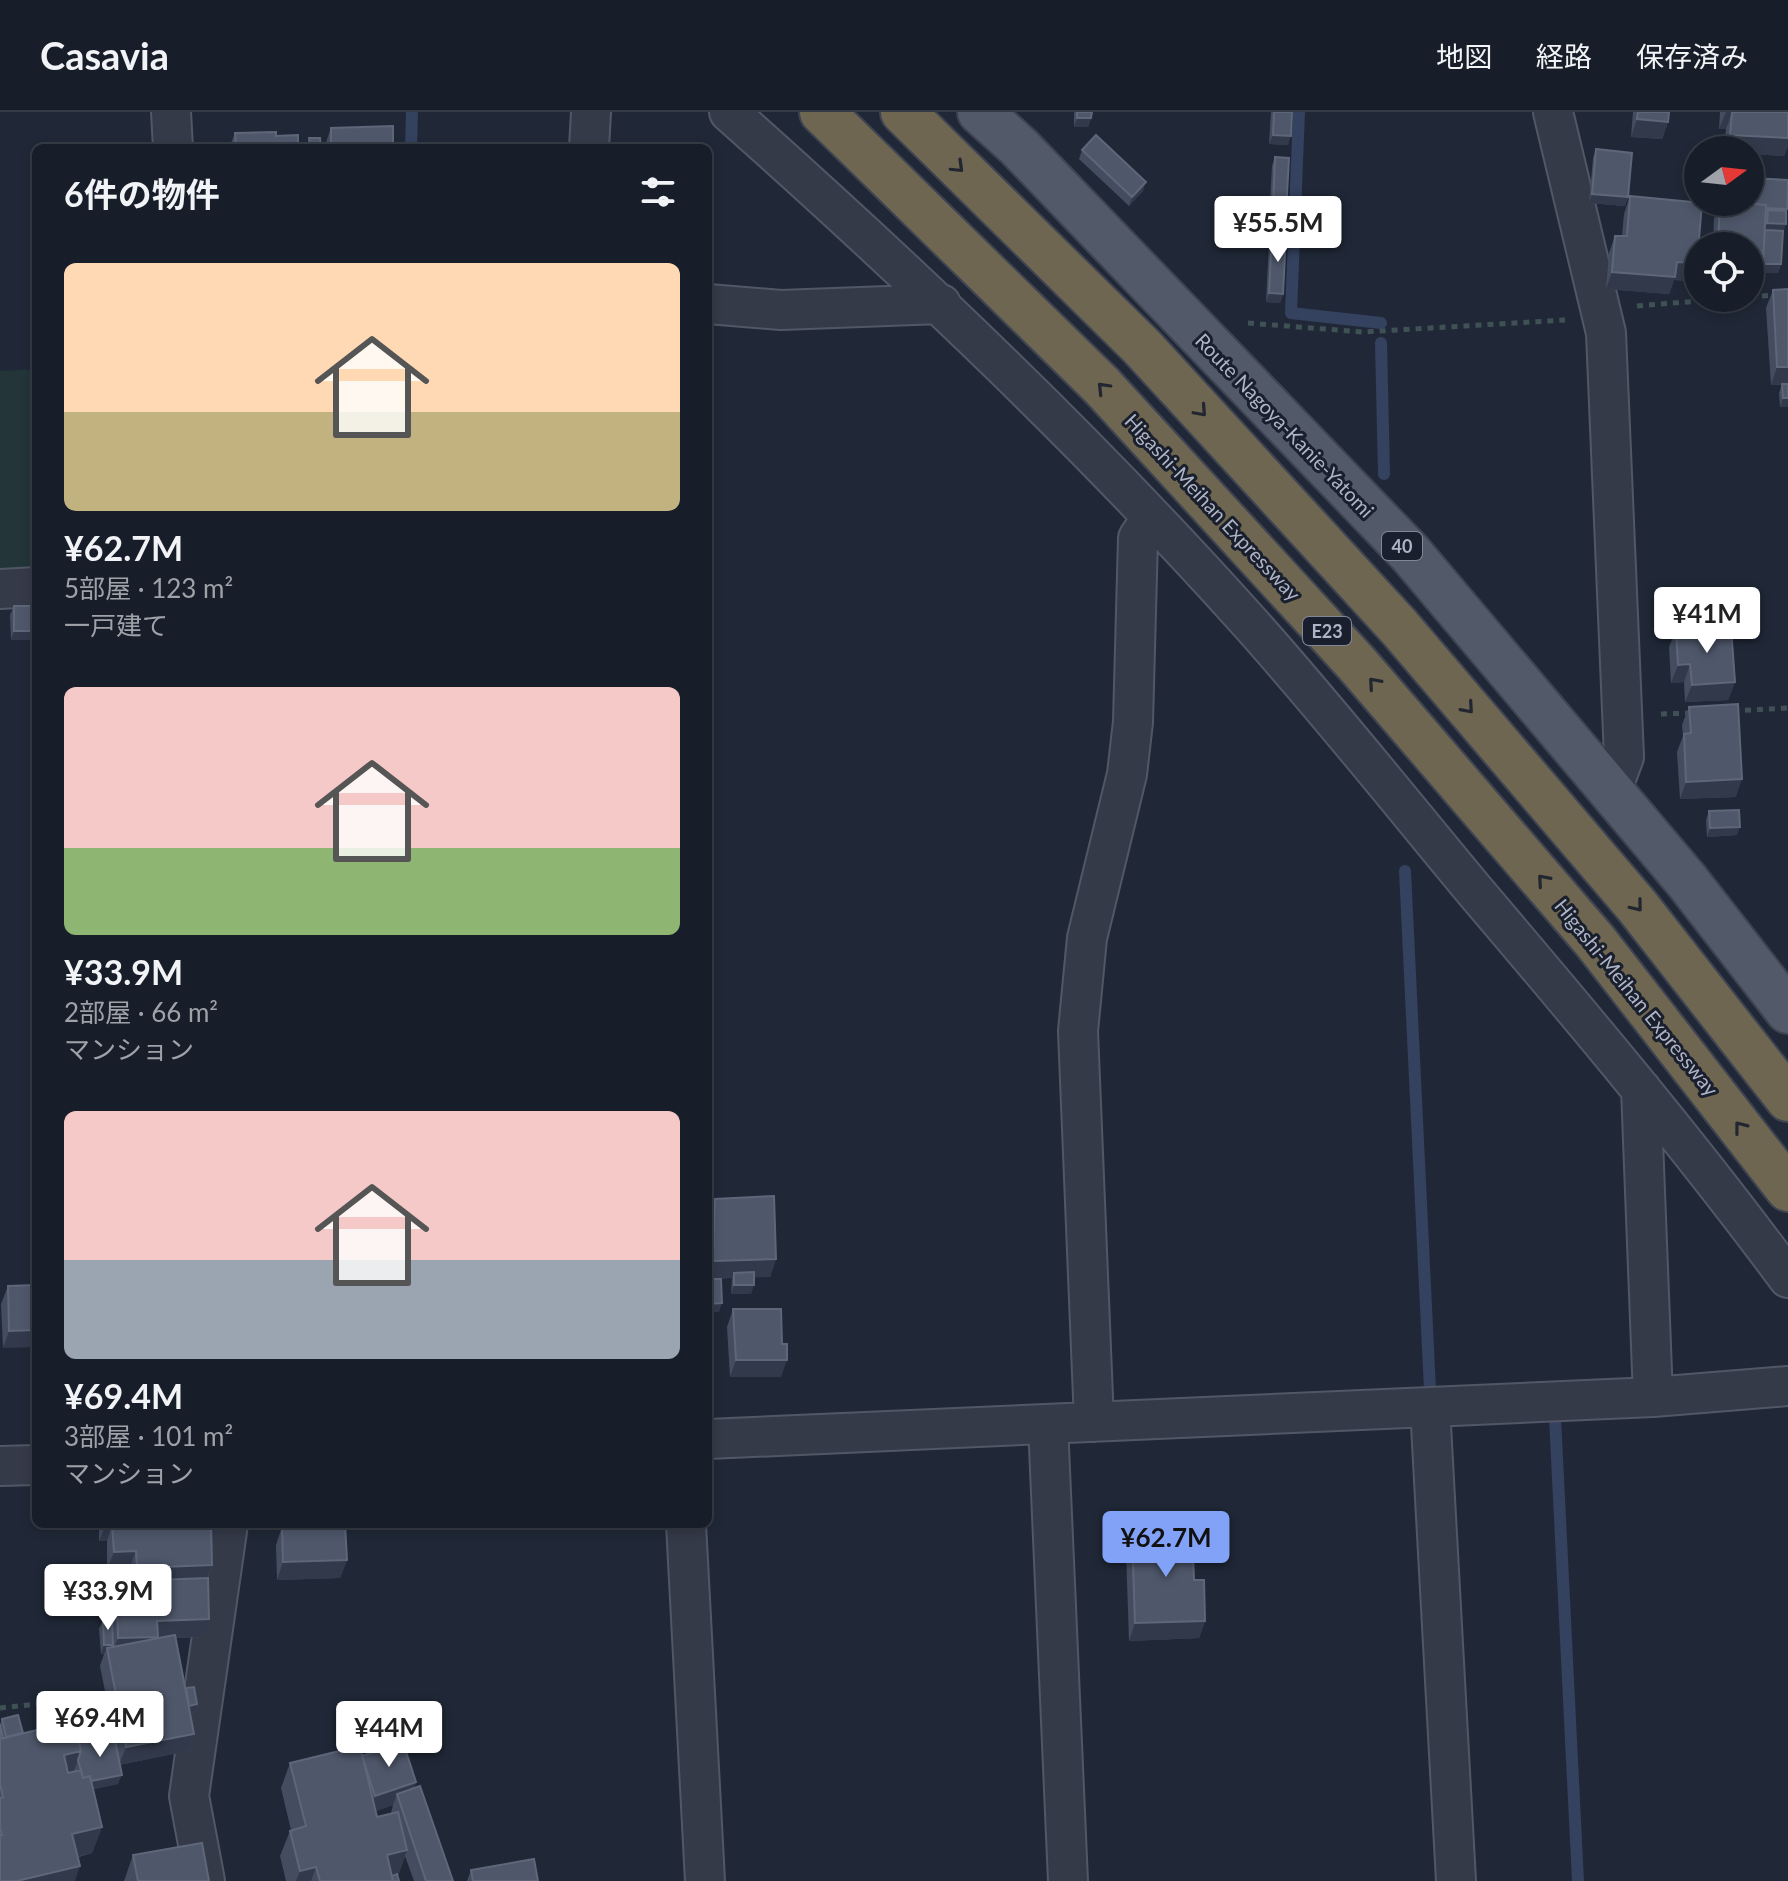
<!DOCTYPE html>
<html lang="ja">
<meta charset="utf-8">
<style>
:root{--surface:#181e29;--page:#252b35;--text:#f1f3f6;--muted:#9fa2a8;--line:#363c46;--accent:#81a2f6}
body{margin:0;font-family:Lato,"Noto Sans JP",sans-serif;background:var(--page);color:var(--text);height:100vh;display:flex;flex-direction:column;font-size:30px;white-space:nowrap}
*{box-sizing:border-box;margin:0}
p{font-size:26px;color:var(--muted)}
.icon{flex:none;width:44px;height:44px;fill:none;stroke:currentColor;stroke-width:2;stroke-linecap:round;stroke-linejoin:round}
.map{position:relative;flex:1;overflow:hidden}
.drawer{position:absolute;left:32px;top:32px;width:680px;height:1384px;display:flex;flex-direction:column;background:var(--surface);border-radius:12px;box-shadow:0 4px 12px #0003,0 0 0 2px var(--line)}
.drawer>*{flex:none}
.needle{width:52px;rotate:75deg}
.buttons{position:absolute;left:1684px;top:24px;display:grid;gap:16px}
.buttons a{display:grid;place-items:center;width:80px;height:80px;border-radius:50%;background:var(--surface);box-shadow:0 4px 12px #0003,0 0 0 2px var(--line);font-size:40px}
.price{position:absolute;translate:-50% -68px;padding:0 18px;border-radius:8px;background:#fff;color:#222;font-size:26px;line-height:52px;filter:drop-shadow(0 2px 4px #0008)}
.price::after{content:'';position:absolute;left:50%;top:48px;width:24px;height:18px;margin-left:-12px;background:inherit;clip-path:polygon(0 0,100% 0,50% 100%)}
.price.current{background:var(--accent);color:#111}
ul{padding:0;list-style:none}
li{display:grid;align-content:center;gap:16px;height:424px;padding:0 32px}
li span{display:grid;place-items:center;height:248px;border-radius:12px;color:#555}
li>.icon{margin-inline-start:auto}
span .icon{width:144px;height:144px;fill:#fffc;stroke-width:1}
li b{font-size:34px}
h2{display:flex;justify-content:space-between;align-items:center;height:96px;padding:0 32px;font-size:34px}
header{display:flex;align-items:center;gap:48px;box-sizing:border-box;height:112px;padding:0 40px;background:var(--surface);border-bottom:2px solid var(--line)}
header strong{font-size:38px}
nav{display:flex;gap:44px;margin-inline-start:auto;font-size:28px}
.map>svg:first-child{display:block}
</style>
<header>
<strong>Casavia</strong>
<nav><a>地図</a><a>経路</a><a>保存済み</a></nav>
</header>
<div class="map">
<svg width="1788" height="1769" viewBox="0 0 1788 1769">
<rect width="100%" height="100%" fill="#202837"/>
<!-- green -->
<path fill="#233539" d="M36,257V465L0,467V259Z"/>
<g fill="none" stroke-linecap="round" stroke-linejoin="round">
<!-- stream -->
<path stroke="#34415f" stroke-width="12" d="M1299,0L1291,201L1381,211
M411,36L412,0
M1381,231L1384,362
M1405,759L1430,1278
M1555,1306L1578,1769"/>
<defs>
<path id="street" d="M171,0L173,36
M729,0C911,162 1087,329 1250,511C1327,597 1400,689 1474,778C1582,905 1689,1032 1788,1166
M1553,0L1606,221L1624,645L1611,680
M589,36L591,0
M708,192L781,198L941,192
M0,477L36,475
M1641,977L1653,1285
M1430,1295L1653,1285L1788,1274
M1094,1310L1078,919L1087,826L1127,662L1133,610L1138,426L1152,405
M1048,1312L1068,1769
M708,1327L1430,1295L1456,1769
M0,1354L36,1353
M686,1412L705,1769
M205,1769L189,1684L228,1412"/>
<path id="primary" d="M980,0L1019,35L1410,441L1687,769L1788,899"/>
<path id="highway" d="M822,0L1102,274L1357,552L1595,829L1788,1077
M903,0L1142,235L1399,515L1637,794L1788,987"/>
</defs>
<!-- street casing -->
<use href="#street" stroke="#515766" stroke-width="42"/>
<!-- primary casing -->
<use href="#primary" stroke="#3d4351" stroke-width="48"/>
<!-- highway casing -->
<use href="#highway" stroke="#3e4452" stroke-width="48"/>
<!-- path -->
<path stroke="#405156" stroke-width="5" stroke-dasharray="6 6" stroke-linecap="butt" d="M1750,185L1788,182
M1637,194L1736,186
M1248,211L1363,220L1565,208
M1733,599L1788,596
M1661,602L1691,601
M0,1596L65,1589"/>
<!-- street -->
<use href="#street" stroke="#343a48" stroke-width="38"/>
<!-- primary -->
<use href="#primary" stroke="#525968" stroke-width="44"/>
<!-- highway -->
<use href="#highway" stroke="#6e6651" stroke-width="44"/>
</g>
<!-- wall -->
<path fill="#444d60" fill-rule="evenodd" d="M1074,0H1092L1091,6L1088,15H1074Z
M1271,0H1292L1288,33L1269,32Z
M1633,0H1669L1668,10L1662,27L1631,25Z
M1720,0H1788V34L1784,44L1753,42L1751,66L1787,97L1783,120L1781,152L1778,161H1758L1756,165L1750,134H1713L1714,107L1720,90L1746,91V90H1750V38H1705L1707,33L1724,35L1726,17H1719Z
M331,16L393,36H324Z
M235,21L276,24L298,36H229Z
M1596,37L1628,85L1625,94L1589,91L1593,46Z
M1082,38L1143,79L1129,94L1079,47Z
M1275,45L1283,122V182L1280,191L1266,190L1269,131L1271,126H1268L1272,54Z
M1630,84L1691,169L1674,168L1669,182L1606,177L1609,141L1615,124H1622L1624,102Z
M1773,178L1788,272L1771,273L1766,196Z
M1782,272H1788V295H1780L1779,281Z
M14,494L31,528H11L10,503Z
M1676,518L1735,570L1728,588L1685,590L1684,570L1671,571L1669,535Z
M1689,595L1736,685L1680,687L1677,640L1683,624L1682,613Z
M1709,699L1737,723L1707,725L1706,708Z
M715,1087L776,1147L770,1165H754L751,1182H731L732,1166L708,1167L709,1104Z
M36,1173L3,1236L1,1192L8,1174Z
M733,1197L782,1232L781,1265H730L727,1215Z
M99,1412H222L217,1425H211L212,1453L208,1466L203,1525L176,1526L186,1576L197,1592L194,1601L191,1602L194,1622L188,1639L119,1653L118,1672L93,1677L102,1715L92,1741L0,1769V1612L2,1607L23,1621L79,1630L114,1624L100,1554L104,1542H101L99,1517L103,1508H110L117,1490H124V1486L130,1469L129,1457L107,1458V1429H99Z
M276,1412H345L347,1448L340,1466L277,1468L276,1433L281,1418H276Z
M1132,1422L1194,1468L1205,1509L1199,1526L1129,1529L1126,1440Z
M362,1644L416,1670L414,1676L453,1769H414L405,1744L398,1764L399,1769H286L280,1744L290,1719L291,1718L281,1676L290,1651ZM393,1693L391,1701L377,1705L376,1699Z
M133,1743L209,1769H124Z
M471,1758L538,1769H467Z"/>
<!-- shaded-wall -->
<path fill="#31394b" d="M1726,0H1732L1726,17H1719Z
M1077,6H1091L1088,15H1074Z
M1637,7L1668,10L1662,27L1631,25Z
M1273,23L1291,24L1288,33L1269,32Z
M1730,23L1788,26V34L1784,44L1750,42L1725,38Z
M1146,70L1143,79L1129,94L1132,85Z
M1592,82L1628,85L1625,94L1589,91Z
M1767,111L1786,112L1783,121L1764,120Z
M1272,117H1285L1282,126L1272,122L1271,126H1268Z
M1750,147L1763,148L1781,152L1778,161H1758L1756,165H1750Z
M1677,150L1697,151L1691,169L1674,168L1669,182L1606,177L1612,160Z
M1269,181L1283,182L1280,191L1266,190Z
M1777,255H1788V272L1771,273Z
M1783,286H1788V295H1780Z
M14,519H34L31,528H11Z
M1690,552L1684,570L1671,571L1678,553Z
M1735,570L1728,588L1685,590L1692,573Z
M1742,667L1736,685L1680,687L1686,670Z
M1740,715L1737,723L1707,725L1710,716Z
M776,1147L770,1165L734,1166V1161L732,1166L708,1167V1162L713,1149Z
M734,1173H754L751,1182H731Z
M722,1191L719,1200L708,1201V1192Z
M36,1218V1235L3,1236L9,1219Z
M736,1248H787L781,1265H730Z
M106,1412H152L112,1413L107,1429H99Z
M209,1412H222L217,1425H204Z
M279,1412H304L302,1417L282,1415L281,1418H276Z
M136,1439L129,1457L107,1458L114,1440Z
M347,1448L340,1466L277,1468L283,1450Z
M212,1453L206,1470L130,1473L137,1456Z
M209,1507L203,1525L158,1526L111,1544L118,1526L157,1509Z
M1205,1509L1199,1526L1129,1529L1135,1511Z
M104,1533H113L110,1542L107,1536L104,1542H101Z
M197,1592L194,1601L182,1604L186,1595Z
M194,1622L188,1639L119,1653L126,1635Z
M81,1639L72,1665L55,1669L64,1643Z
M122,1663L118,1672L79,1679L83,1670Z
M416,1670L410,1687L397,1682L393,1693L369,1702L375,1684Z
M102,1715L92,1741L63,1748L72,1722Z
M407,1738L398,1764L377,1769L387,1743Z
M80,1754L75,1769H17Z
M316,1755L311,1769H296L300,1759Z"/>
<!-- building -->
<path fill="#4f586b" stroke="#5e6679" stroke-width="2" d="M1077,0H1092L1091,6H1077Z
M1274,0H1292L1291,24L1273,23Z
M1638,0H1669L1668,10L1637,7Z
M1732,0H1788V26L1730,23Z
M393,14V36H331V16Z
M276,20V24L298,23V36H236L235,21Z
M1096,23L1146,70L1132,85L1082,38Z
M309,26H320L321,35L310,36Z
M1707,33L1753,37L1752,64H1750V38H1707Z
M1596,37L1632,41L1628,85L1592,82Z
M1275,45L1289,46L1285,117H1272Z
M1750,66L1788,68L1787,97L1766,96V93L1749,91L1750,90Z
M1630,84L1702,91L1697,151L1677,150L1675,165L1612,160L1615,124H1627Z
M1720,90L1766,93L1763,148L1750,147V134H1718Z
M1768,98L1786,99V112L1767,111Z
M1765,118L1783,119L1781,152H1761L1763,148Z
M1272,122H1286L1283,182L1269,181Z
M1788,177V255H1777L1773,178Z
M1782,272H1788V286H1783Z
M14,494H33L34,519H14Z
M1731,515L1735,570L1692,573L1690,552L1678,553L1676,518Z
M1738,592L1742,667L1686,670L1684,622L1691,621L1689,595Z
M1739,698L1740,715L1710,716L1709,699Z
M774,1084L776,1147L713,1149L715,1087Z
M754,1160V1173H734V1161Z
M708,1167H721L722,1191L708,1192Z
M36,1173V1218L9,1219L8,1174Z
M733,1197H781L782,1232H787V1248H736Z
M122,1412H211L212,1453L137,1456L136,1439L114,1440L112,1413Z
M309,1412H345L347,1448L283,1450L282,1415L309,1414Z
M1192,1420L1194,1468H1204L1205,1509L1135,1511L1132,1422Z
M208,1466L209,1507L157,1509L158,1525L118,1526L117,1490H131L130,1469Z
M103,1508H112L113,1533H104Z
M175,1523L194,1622L126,1635L107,1536Z
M194,1575L197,1592L189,1594L186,1576Z
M18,1603L23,1621L6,1625L2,1607Z
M74,1609L81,1639L64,1643L68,1661L81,1658L83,1666L90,1664L102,1715L72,1722L80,1754L17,1769H0V1723H2L0,1716V1686L3,1685L0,1672V1627Z
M0,1612L3,1626L0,1627Z
M114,1624L122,1663L91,1669L90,1664L83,1666L78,1648L81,1639L79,1630Z
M403,1630L416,1670L375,1684L362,1644Z
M360,1634L377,1705L398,1700L407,1738L387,1743L393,1769H320L316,1755L300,1759L290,1719L306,1714L290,1651Z
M420,1674L453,1769H426L397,1682Z
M202,1731L209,1769H138L133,1743Z
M534,1747L538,1769H473L471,1758Z
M397,1762L399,1769H393L392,1764Z"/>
<!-- one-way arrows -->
<defs><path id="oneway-chevron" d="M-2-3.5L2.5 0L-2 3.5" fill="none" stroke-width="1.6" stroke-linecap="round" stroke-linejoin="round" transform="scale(2)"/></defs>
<g stroke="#222630">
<use href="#oneway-chevron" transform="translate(958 55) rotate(44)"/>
<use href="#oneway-chevron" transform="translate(1103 276) rotate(-134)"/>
<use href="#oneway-chevron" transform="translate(1201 299) rotate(48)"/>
<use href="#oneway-chevron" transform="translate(1374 571) rotate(-131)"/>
<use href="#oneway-chevron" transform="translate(1468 596) rotate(49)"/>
<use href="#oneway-chevron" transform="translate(1543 768) rotate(-131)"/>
<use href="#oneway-chevron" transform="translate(1637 794) rotate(51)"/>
<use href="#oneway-chevron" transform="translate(1740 1015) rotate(-128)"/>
</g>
<g text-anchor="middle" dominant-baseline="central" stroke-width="6" stroke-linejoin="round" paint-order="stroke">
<!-- shield labels -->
<g fill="#191f2c" stroke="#818797" stroke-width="2">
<rect x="1382" y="420" width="40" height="28" rx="6"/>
<rect x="1303" y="505" width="48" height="28" rx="6"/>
</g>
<g font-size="18" font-weight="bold" fill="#aeb4c5">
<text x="1402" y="434">40</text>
<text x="1327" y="519">E23</text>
</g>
<!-- street labels -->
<g font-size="20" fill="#aeb4c5" stroke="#191f2c">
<text transform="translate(1285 313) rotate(46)">Route Nagoya-Kanie-Yatomi</text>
<text transform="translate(1213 395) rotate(47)">Higashi-Meihan Expressway</text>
<text transform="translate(1637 885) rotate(51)">Higashi-Meihan Expressway</text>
</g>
</g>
</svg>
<div class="buttons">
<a><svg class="needle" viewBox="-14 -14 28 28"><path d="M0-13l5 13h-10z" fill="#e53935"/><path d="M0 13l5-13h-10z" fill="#9fa2a8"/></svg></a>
<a><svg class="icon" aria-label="locate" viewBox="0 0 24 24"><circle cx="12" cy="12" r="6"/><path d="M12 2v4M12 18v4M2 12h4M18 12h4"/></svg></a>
</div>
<b class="price" style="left:1278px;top:152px">¥55.5M</b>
<b class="price" style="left:1707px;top:543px">¥41M</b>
<b class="price current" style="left:1166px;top:1467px">¥62.7M</b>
<b class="price" style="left:108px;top:1520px">¥33.9M</b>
<b class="price" style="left:100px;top:1647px">¥69.4M</b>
<b class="price" style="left:389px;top:1657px">¥44M</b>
<section class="drawer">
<h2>6件の物件<svg class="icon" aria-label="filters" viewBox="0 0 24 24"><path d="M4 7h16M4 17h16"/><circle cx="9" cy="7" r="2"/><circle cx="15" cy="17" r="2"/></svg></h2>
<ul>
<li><span style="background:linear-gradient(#ffd9b3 60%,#c2b280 0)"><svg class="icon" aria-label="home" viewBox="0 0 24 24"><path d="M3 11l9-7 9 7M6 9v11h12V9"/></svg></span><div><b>¥62.7M</b><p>5部屋 · 123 m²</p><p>一戸建て</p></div></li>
<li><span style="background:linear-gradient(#f6c9c9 65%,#8fb573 0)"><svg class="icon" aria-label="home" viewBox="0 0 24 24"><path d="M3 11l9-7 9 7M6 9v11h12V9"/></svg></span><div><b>¥33.9M</b><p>2部屋 · 66 m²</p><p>マンション</p></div></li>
<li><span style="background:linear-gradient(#f6c9c9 60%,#9aa5b1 0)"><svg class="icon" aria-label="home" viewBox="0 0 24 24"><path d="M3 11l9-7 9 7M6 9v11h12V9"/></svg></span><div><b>¥69.4M</b><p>3部屋 · 101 m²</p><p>マンション</p></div></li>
</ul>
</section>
</div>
